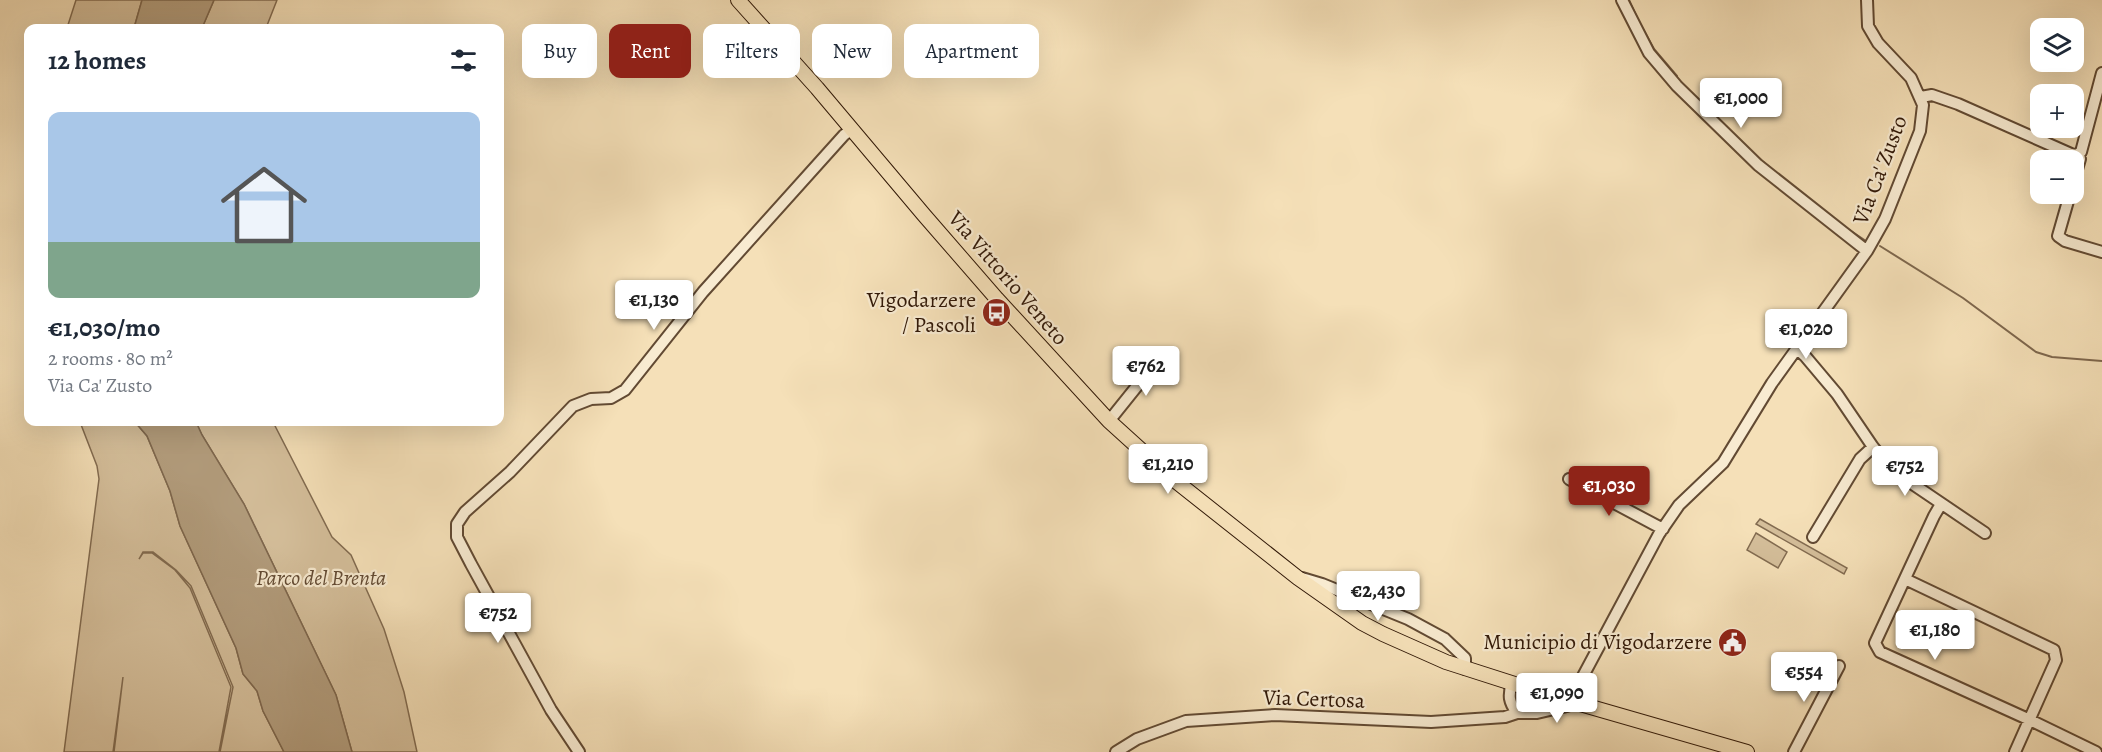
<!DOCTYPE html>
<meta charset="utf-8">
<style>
:root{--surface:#fff;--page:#f2f2f3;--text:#1f2937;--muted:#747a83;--accent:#8f2418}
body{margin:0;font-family:Alegreya,serif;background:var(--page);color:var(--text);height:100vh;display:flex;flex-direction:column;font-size:22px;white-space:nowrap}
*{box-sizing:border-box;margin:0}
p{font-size:20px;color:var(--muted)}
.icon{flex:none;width:33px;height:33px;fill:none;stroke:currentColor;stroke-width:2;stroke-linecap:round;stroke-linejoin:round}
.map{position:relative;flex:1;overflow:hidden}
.panel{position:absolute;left:24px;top:24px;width:480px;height:402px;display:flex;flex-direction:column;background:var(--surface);border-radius:12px;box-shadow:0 6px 24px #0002}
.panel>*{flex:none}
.top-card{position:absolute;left:522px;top:24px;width:570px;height:54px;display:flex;gap:12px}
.tools{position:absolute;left:2030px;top:18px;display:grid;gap:12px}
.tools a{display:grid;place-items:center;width:54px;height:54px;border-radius:12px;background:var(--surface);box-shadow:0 6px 24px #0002;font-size:30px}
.price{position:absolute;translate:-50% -51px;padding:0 14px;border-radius:6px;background:#fff;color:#222;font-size:20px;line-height:39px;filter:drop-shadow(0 2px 3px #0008)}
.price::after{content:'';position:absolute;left:50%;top:36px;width:18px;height:14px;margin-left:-9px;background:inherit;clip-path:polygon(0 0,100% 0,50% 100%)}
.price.on{background:var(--accent);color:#fff}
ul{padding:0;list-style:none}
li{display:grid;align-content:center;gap:12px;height:318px;padding:0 24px}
li span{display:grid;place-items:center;height:186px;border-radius:12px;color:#555}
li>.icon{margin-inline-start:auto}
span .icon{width:108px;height:108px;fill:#fffc;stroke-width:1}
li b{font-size:26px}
h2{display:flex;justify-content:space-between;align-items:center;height:72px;padding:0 24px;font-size:26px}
.pill{padding:0 21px;border-radius:12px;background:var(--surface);box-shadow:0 6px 24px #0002;font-size:21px;line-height:54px}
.pill.on{background:var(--accent);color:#fff}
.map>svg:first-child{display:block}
</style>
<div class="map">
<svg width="2102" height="752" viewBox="0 0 2102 752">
<rect width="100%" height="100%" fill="#f5e0b8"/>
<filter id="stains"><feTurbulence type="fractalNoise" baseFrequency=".00333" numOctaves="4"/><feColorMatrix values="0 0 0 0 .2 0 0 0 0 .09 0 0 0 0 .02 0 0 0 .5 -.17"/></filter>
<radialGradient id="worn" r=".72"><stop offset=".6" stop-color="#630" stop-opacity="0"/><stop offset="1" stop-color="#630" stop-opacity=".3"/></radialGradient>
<!-- green -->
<path fill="#d4be9a" stroke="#826b50" stroke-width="1.5" d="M76,0H142L134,28H67Z
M214,0H277L266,28H202Z
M80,422H135L147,436L170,491L180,526L236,648L243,674L257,691L263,711L284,752H220L233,687L191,586L176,570L153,552H143L139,559L143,553H152L175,570L190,588L231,687L219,752H114L123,677L113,752H64L99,479L97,466Z
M196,422H273L332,537L351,555L384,629L404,692L417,752H352L336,695L324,670L244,504L202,435Z
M1760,519L1847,568L1844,574L1756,524Z
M1756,533L1787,552L1778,568L1747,550Z"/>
<!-- water -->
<path fill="#b29c7c" stroke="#7e674d" stroke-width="1.5" d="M142,0H214L202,28H134Z
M135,422H196L202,435L244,504L324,670L336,695L352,752H284L263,711L257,691L243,674L236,648L180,526L170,491L147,436Z"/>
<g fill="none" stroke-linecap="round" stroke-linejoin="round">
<!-- stream -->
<path stroke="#7e674d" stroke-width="2" d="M1629,0L1639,22
M1643,29L1654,49L1677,76
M1753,153L1769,167
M1842,225L1866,241
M1880,246L1963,298L2036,352L2052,357L2102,361"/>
<defs>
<path id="minor" d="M1622,0L1649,53L1677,86L1758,165L1867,251
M1921,97L1932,95L1958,104L2071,154L2076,155L2081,152L2102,73
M2073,183L2080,159L2079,154
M2070,194L2058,236L2065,241L2102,252
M1796,348L1805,356L1837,394L1873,447L1892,470L1985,533
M1109,421L1162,355
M1569,479L1663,529
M1941,504L1934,516L1875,643L1880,652L2030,720L2096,752
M1813,537L1860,459L1873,447
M1302,578L1322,584L1408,619L1445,639L1465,658V669
M1905,579L2054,650L2056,660L2015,752
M1512,683C1508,696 1509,702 1517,713
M1517,713L1526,701L1530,689
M579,752L551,710L471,564L457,537V524L465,512L510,472L573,406L591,399L611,398L625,390L703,292L844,135L852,129
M1116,752L1137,739L1186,721L1275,715L1431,722L1505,717L1517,713H1537L1567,706L1659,534L1679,505L1723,463L1772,383L1867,251L1885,219L1920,131L1923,105L1911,78L1878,43L1868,26L1867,0
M1794,752L1839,666"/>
<path id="major" d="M738,0L817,88L924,215L997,299L1109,421L1173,479L1298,578L1362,623L1383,634L1446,662L1549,695L1747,752"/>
</defs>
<!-- minor casing -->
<use href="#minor" stroke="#624a33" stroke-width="14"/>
<!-- major casing -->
<use href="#major" stroke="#311807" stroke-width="16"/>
<!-- minor -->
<use href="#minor" stroke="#f8ebd1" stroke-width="10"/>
<!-- major -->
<use href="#major" stroke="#f5e0b8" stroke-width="14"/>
</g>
<!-- icons -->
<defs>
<symbol id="bus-disc" viewBox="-11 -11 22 22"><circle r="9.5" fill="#8f2418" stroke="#f8ebd1"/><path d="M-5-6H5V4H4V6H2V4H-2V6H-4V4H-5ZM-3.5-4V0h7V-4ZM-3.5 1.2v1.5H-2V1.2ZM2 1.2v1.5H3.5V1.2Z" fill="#fff"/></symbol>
<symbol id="civic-disc" viewBox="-11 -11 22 22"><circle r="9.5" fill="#8f2418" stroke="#f8ebd1"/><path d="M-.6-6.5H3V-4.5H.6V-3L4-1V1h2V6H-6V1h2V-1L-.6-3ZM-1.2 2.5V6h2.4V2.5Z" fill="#fff"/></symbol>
</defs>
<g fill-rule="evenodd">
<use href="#bus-disc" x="980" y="296" width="33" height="33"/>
<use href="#civic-disc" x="1716" y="626" width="33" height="33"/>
</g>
<g text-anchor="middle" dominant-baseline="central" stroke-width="4.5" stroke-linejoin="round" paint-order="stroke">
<!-- street labels -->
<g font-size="22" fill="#311807" stroke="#f8ebd1">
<text transform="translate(1880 170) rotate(-69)">Via Ca' Zusto</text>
<text transform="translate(1008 278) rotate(49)">Via Vittorio Veneto</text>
<text transform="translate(1314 699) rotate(2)">Via Certosa</text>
</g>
<!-- poi labels -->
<g font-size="22" fill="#311807" stroke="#f8ebd1" text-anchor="end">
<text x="976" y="300">Vigodarzere<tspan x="976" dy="25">/ Pascoli</tspan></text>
<text x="1712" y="642">Municipio di Vigodarzere</text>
</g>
<!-- park labels -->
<g font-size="22" font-style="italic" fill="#624a33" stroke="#f8ebd1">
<text x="321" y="578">Parco del Brenta</text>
</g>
</g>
<rect width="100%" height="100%" filter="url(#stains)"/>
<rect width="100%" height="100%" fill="url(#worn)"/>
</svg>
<div class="tools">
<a><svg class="icon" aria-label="layers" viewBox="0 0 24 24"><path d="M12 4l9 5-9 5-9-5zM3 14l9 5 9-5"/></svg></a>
<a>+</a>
<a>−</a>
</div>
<b class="price" style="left:1741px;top:129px">€1,000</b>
<b class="price" style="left:654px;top:331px">€1,130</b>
<b class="price" style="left:1806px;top:360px">€1,020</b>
<b class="price" style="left:1146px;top:397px">€762</b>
<b class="price" style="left:1168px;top:495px">€1,210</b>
<b class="price" style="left:1905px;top:497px">€752</b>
<b class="price on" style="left:1609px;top:517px">€1,030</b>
<b class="price" style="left:1378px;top:622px">€2,430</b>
<b class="price" style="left:498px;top:644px">€752</b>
<b class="price" style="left:1935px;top:661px">€1,180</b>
<b class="price" style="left:1804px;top:703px">€554</b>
<b class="price" style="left:1557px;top:724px">€1,090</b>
<div class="top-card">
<a class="pill">Buy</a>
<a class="pill on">Rent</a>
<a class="pill">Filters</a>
<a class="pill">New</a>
<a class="pill">Apartment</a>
</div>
<section class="panel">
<h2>12 homes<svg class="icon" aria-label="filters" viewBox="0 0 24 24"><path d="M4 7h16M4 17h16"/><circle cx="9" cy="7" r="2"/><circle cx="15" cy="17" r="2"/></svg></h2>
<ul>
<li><span style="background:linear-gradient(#a9c7e8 70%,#7fa58c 0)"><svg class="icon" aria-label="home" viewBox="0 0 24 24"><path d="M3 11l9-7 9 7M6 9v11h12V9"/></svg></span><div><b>€1,030/mo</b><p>2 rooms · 80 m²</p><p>Via Ca' Zusto</p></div></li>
</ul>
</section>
</div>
